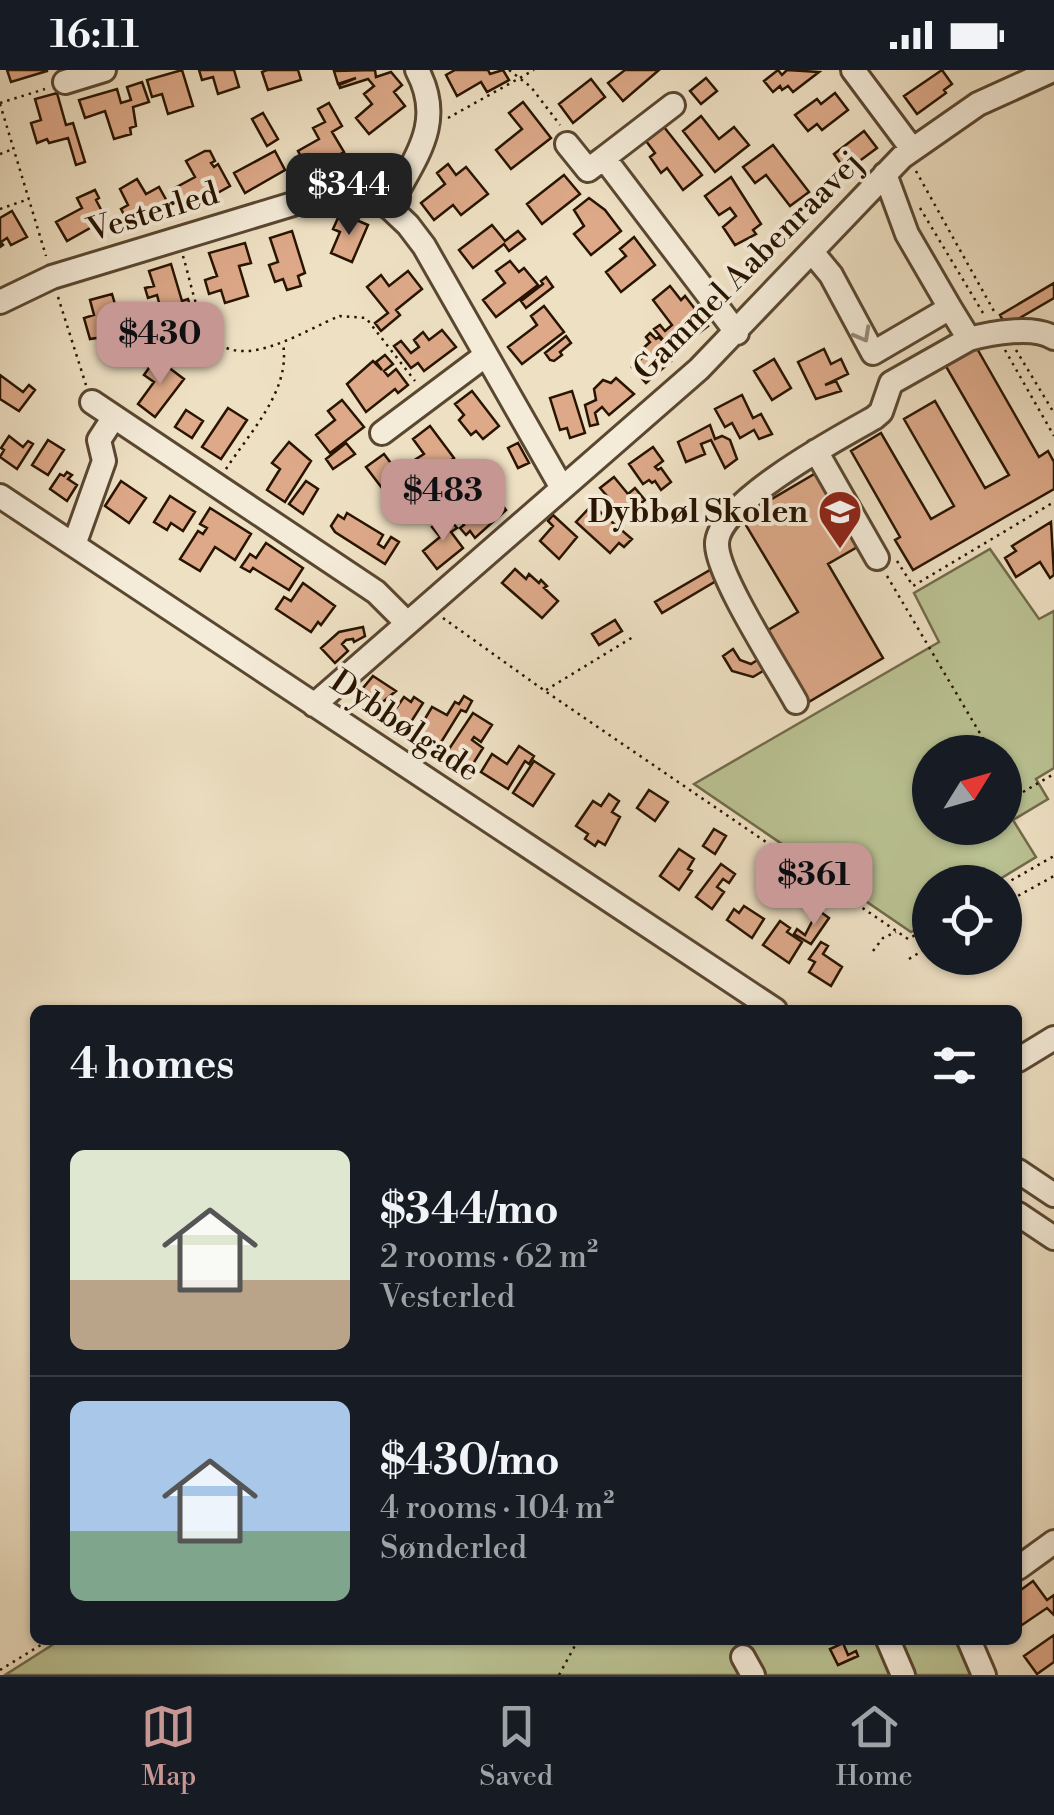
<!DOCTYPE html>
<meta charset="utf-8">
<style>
:root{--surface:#171b24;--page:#20242c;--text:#f1f3f6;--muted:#9ea1a6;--line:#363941;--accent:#c59692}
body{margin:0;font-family:"Libre Bodoni",serif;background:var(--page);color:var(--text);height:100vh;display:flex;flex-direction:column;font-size:38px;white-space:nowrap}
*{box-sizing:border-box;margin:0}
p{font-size:32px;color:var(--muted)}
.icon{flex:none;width:55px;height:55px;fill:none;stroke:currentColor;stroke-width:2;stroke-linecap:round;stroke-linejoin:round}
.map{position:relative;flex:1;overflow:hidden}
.drawer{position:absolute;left:30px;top:935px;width:992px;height:640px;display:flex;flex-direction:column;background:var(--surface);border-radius:15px;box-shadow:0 2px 8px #0004}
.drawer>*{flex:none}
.needle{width:65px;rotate:53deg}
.buttons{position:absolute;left:912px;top:665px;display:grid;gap:20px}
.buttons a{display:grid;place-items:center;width:110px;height:110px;border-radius:50%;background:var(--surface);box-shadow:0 2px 8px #0004;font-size:50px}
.price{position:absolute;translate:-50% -85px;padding:0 22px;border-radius:20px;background:var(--accent);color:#111;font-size:32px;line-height:65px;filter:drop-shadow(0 2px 5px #0008)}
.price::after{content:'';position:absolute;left:50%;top:60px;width:30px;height:22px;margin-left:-15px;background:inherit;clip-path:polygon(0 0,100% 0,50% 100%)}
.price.on{background:#222;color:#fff}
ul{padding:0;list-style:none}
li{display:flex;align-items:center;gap:30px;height:250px;padding:0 40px}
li+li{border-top:2px solid var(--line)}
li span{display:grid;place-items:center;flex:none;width:280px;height:200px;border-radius:15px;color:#555}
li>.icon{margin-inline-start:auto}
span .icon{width:120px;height:120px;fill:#fffc;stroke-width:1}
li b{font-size:42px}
h2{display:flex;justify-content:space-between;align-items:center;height:120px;padding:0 40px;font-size:42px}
.status{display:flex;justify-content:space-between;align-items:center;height:70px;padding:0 50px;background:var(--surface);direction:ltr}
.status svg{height:28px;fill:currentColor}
.tabs{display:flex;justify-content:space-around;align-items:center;height:140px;border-top:2px solid var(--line);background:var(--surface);font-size:28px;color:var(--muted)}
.tabs a{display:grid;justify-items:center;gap:5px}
.tabs .on{color:var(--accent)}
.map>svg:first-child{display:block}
</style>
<div class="status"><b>16:11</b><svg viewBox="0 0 49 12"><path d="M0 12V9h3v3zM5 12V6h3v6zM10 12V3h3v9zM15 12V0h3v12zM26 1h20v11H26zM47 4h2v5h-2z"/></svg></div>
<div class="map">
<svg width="1054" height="1605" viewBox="0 0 1054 1605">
<rect width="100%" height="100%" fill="#eee0c3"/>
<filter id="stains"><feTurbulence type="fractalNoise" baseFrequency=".002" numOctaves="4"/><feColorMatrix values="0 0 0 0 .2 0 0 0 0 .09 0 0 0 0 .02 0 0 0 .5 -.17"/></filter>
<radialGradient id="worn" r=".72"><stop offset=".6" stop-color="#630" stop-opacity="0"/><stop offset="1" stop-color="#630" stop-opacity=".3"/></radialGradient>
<!-- green -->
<path fill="#bac293" stroke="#716b4a" stroke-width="2.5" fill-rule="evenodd" d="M990,479L1039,549L1054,541V698L1036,709L1048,729L1013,750L1036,787L995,812H930V852L911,862L694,714L939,572L914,523ZM1005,682V758H930V682Z
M60,1570H956L971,1605H5Z"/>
<!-- building -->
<path fill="#dda989" stroke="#281400" stroke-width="2.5" d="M7,0H47V1L11,12Z
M182,0L193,36L168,44L162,24L152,27L147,10Z
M199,0H234L239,17L218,24L213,7L202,10Z
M267,0H298L301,10L268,20L262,2Z
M375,0L376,7L391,2L402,15L394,22L405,36L369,64L356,48L372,34L364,24L374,16L368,9L340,18L339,15L356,8L338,14L334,1Z
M455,0H488L490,4L503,0L509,10L487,22L481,12L457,26L446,5Z
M625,0H659L623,31L608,13Z
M778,0L782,5L787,0L819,2L793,22L788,16L782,20L780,16L773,22L764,11Z
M942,0L952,14L944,20L946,23L917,44L904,26Z
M706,8L717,21L701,34L690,21Z
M591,9L605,27L573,53L559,34Z
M142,12L149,32L133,37L136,56L130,58L131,64L114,69L105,41L85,48L79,30L117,19L121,33L131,30L127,17Z
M57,23L66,55L73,53L85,92L76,95L68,68L49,73L47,69L37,73L31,53L41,50L35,29Z
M835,23L848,40L822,60L817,54L808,61L795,45L817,29L821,34Z
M523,32L551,68L511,99L496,80L522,59L509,43Z
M329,33L342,56L332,62L344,82L309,101L298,81L319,69L313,58L325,52L318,39Z
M263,43L278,69L267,76L252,49Z
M701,46L719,69L734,57L749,75L715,102L683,61Z
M664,57L702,105L683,120L667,98L661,103L650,87L655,83L646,71Z
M864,61L877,78L846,101L834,84Z
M773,75L809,122L790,136L766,105L755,113L743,97Z
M205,81H210L215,91L211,93L214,97L218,94L230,116L185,141L173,119L195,107L186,91Z
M275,81L285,100L245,123L234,103Z
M448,94L456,105L466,97L488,124L461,145L453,135L434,150L421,133L445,114L437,103Z
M564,105L580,124L542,154L527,134Z
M731,107L761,154L753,160L756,164L735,175L723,157L736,146L730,138L719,145L705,126Z
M137,109L146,124L159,117L169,135L131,157L121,139L128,135L120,119Z
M95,120L99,128L96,130L106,149L67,171L56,152L82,138L77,128Z
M589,128L605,140L621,161L591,185L574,164L584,156L574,140Z
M12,141L27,167L11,175L7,168L1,172L3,175L0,177V148Z
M347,146L368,155L352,192L331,183L340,162L333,159L338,148L345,151Z
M492,155L505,171L518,161L525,169L509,181L504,174L473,198L459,180Z
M292,161L305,203L298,206L301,216L287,220L283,209L275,212L269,195L278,192L270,168Z
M634,167L655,195L621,222L606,202L626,186L620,179Z
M245,173L251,193L239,196L248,226L225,233L221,220L209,224L205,210L217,206L209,183Z
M510,191L519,202L524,198L538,215L496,247L483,230L505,213L496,201Z
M171,194L182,231L188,229L197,258L189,261L178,239L162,244L157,225L148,228L145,218L154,216L149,201Z
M408,201L422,219L396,240L400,245L381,261L375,253L388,243L367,217L381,205L389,216Z
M546,207L553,217L526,238L521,231L543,214L541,211Z
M1054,213V228L1006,256L1000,245Z
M670,216L681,230L685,226L708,256L678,279L676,276L672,280L654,259L660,255L665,261L672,255L653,230Z
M112,224L123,261L131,259L136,278L127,280L122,264L90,269L84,248L94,245L90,230Z
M544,236L564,262L522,294L508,277L537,255L531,246Z
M442,260L456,277L424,301L418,293L411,298L394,276L401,271L411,283L419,277L414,270L423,262L429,270Z
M650,263L656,269L659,267L672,282L667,286L671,291L646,313L632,297L643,287L639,282L650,272L646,267Z
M566,266L571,273L560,282L562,285L554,291L550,290L545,283Z
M975,275L1039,387L1048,381L1054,392V419L913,500L895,470L900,467L851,381L881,363L931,449L954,436L904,349L935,331L985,418L1009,405L944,293Z
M824,279L831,294L841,289L848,304L825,315L836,311L841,321L816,329L798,292Z
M385,285L393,294L384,301L388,306L396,299L408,315L398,323L395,319L366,342L347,314L373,291L382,300L376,292Z
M156,288L184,309L155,347L138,334L154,312L144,305Z
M774,289L791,318L772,330L754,301Z
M0,305L23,322L29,315L35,320L19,341L0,329Z
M616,308L634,324L609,345L602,337L595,343L598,354L590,356L585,335L596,330L594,319L603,310L611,313Z
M472,321L499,356L483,369L476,361L471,365L459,350L464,345L455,334Z
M572,321L585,363L570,368L567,358L560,360L550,328Z
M742,325L753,348L761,344L772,364L759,369L754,360L740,368L732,353L725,357L715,339Z
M342,330L364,357L330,383L316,365L335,350L328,341Z
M228,338L247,350L221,389L202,377Z
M186,340L203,351L192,368L175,357Z
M710,355L715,369L722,366L730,370L737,389L725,398L711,370L701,374L705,384L686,392L678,372Z
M430,356L454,388L430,407L416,389L424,384L413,369Z
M9,366L23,377L28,371L33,374L17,399L0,387L4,380L1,378Z
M48,370L64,380L48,405L32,395Z
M289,372L311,391L285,432L267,420L280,399L272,393Z
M346,373L355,384L333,399L326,389Z
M518,373L529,393L518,398L508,378Z
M653,377L663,391L655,397L658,400L661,398L671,412L661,420L655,411L652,413L649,410L643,414L629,394Z
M384,384L411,420L394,434L366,397Z
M67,402L72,405L68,409L77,415L67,431L50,419L60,404L64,406Z
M816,403L859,476L828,494L883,588L807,633L765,562L798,542L741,447Z
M614,407L628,424L635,418L645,430L630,442L627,439L622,443L600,418Z
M121,411L146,428L129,453L105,436Z
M306,411L318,419L303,444L289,434Z
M473,415L482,425L474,432L481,440L495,426L506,440L475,468L470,461L466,465L460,458L464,455L460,450L463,448L454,431Z
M170,426L195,442L183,461L171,453L167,460L154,452Z
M592,435L632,469L624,477L619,473L610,483L576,452Z
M210,438L251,464L235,490L215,477L200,501L180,489L198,461L203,464L207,458L200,454Z
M347,443L383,465L378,474L384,478L391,467L399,472L385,494L335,462L331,456L338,445L344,449Z
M553,445L577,467L559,489L540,471L553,456L548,451Z
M447,446L457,458L451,462L463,478L437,499L423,481L440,467L432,457Z
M1051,452L1054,505L1050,508L1040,492L1016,507L1005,488L1016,481L1012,476Z
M266,473L303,498L289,520L253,498L250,502L241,497L250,484L256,488Z
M515,499L526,509L529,504L539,513L541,510L547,516L544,518L558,531L542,548L502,513Z
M710,500L716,511L662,543L655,532Z
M303,513L335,536L321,555L318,552L311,562L276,539L284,527L291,531Z
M615,550L622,561L599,575L592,564Z
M363,557L365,566L354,572L353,569L346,570L342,574L348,581L335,593L321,578L339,562Z
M733,579L740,590L751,594L762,587L768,598L753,607L732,601L723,586Z
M373,606L396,621L379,635L359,623Z
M464,626L472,631L466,642L461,640L440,674L421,663L427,654L423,652L432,637L447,645L455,632L459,634Z
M404,627L411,632L414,627L423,633L409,655L392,644L391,639L394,635L397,637Z
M473,643L492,655L481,672L474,667L472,670L483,678L471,697L447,682Z
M519,676L534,686L529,694L525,691L508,719L481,702L492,684L507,694Z
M534,691L554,704L533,736L513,723Z
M649,720L668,732L655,751L637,738Z
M609,724L619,731L612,742L620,747L605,775L598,771L595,776L585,769L588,764L576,756L593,731L601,736Z
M714,759L726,766L715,784L703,776Z
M679,779L694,789L688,799L692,801L679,820L660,806Z
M721,794L735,804L729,813L723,809L717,817L724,822L712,839L696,827Z
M744,836L764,849L752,868L727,850L734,839L739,843Z
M818,840L829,848L811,874L794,864L797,859L805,865Z
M780,851L790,858L787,862L802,872L789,893L763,875Z
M821,872L828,876L823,884L842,897L831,916L809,902L815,892L809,889Z
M1033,1511L1047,1530L1054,1525V1545L1047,1538L1019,1557L1018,1522Z
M1054,1565V1592L1037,1604L1024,1586Z
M843,1573L848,1585L856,1581L858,1586L838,1595L830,1579Z"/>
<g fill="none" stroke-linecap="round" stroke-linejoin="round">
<defs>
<path id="minor" d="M853,0L912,79
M65,12L104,0
M567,74L588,100L604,88L737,263
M604,88L673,35
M389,137C414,88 446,54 417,0
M812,182L831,205L873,283L950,238L907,164L885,104
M0,232L52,207L326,124L366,126L389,137L408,155L424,176L562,418
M950,238L969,269C991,263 1034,255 1054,268
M92,332L376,522L407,553
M382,363L486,285
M816,381L877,488
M0,426L775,940
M74,475L104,391L99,370L114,347
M796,632C778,599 718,507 717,475C715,434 840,367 874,348L881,342L891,313L969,269
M314,635L699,299L902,87L978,34L1053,0
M1018,990L1054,968
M1018,1101L1054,1125
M1018,1144L1054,1168
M1018,1498L1054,1472
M888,1570L903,1605
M969,1570L984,1605
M743,1587L753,1605"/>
</defs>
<!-- minor casing -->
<use href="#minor" stroke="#5a4731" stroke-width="28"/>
<!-- path -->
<path stroke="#281400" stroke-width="2.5" stroke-dasharray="2.5 5" stroke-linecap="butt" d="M509,0L531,17L560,55
M0,33L45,19
M0,34L46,186
M448,48L534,0
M0,84L13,79
M916,101L995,243
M920,138L983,243
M0,139L29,129
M183,186C190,209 195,239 207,260C235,309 305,259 340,246L366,248L415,311
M58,227L86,315
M1005,280L1054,366
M1016,280L1054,343
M226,399C250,362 291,320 283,274
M897,491L913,516L1054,432
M887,506L991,682
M443,548L545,621L908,869L930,857
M546,620L633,567
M1005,707L1016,726L1054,704
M1005,814L1054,786
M1005,833L1054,806
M873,881L883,868L896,862
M909,889L930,876
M0,1600L49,1570
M559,1605L578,1570"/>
<!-- minor -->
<use href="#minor" stroke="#f4ebd8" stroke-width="22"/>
</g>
<!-- one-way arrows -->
<defs><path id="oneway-chevron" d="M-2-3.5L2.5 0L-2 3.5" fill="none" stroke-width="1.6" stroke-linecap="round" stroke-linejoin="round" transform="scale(2.5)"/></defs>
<use stroke="#988a77" href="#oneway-chevron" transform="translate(863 265) rotate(61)"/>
<!-- icons -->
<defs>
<symbol id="school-pin" viewBox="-11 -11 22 30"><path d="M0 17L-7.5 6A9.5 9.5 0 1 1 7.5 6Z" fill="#8f2418" stroke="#f4ebd8"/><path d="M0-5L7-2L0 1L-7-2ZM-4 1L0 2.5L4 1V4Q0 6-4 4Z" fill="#fff"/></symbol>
</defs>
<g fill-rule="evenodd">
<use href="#school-pin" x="815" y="417" width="50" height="68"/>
</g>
<g text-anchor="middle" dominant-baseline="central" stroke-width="8" stroke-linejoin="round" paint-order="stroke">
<!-- street labels -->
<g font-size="32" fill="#281400" stroke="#f4ebd8">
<text transform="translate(153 142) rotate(-17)">Vesterled</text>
<text transform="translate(748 196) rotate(-45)">Gammel Aabenraavej</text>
<text transform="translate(405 656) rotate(34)">Dybbølgade</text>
</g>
<!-- poi labels -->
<g font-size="32" font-weight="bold" fill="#281400" stroke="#f4ebd8" text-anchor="end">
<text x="808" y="442">Dybbøl Skolen</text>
</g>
</g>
<rect width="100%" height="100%" filter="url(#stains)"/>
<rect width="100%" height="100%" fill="url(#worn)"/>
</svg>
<div class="buttons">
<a><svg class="needle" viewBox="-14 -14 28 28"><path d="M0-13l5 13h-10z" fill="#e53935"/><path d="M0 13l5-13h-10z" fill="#9ea1a6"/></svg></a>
<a><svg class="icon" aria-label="locate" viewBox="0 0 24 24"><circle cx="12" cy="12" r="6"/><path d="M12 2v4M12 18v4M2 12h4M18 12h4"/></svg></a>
</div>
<b class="price on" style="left:349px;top:168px">$344</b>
<b class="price" style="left:160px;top:317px">$430</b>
<b class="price" style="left:443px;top:474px">$483</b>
<b class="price" style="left:814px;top:858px">$361</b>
<section class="drawer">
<h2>4 homes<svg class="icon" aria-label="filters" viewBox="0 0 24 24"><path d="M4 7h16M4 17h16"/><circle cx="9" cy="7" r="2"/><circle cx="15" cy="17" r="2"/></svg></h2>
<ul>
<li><span style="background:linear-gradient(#dfe7d0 65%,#b9a48a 0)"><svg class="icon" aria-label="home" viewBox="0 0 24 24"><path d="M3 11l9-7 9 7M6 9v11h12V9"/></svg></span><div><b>$344/mo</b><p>2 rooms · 62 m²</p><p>Vesterled</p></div></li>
<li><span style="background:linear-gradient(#a9c7e8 65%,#7fa58c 0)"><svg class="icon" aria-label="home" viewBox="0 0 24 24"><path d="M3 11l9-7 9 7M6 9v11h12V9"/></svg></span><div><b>$430/mo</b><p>4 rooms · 104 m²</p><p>Sønderled</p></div></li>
</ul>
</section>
</div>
<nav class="tabs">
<a class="on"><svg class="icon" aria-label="map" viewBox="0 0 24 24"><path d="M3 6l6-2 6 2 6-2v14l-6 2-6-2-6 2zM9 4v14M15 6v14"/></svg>Map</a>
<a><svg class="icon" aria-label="saved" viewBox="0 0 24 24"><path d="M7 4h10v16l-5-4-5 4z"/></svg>Saved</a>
<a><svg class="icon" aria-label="home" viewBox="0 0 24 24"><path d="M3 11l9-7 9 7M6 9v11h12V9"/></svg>Home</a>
</nav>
